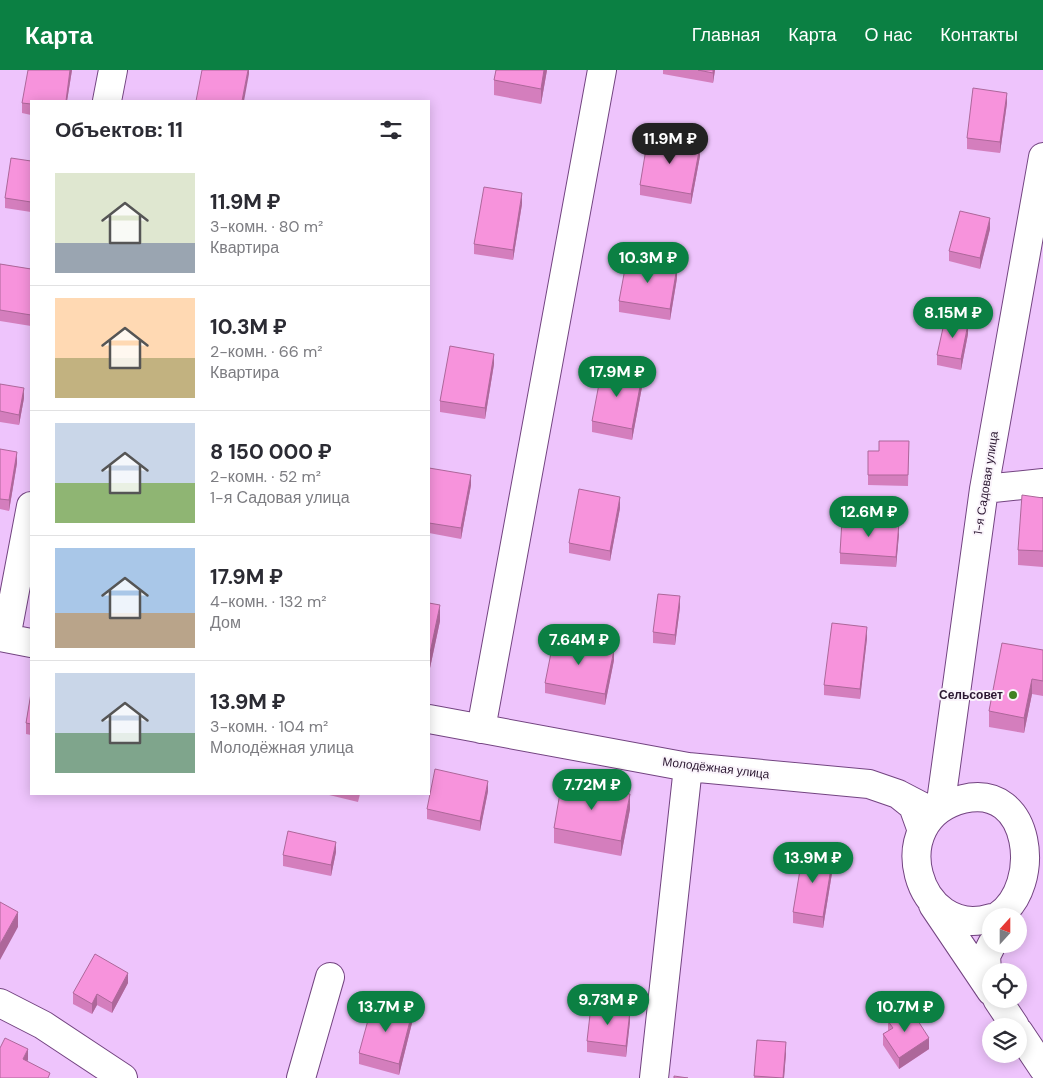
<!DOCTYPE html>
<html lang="ru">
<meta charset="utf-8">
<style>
:root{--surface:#fff;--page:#f7f7f7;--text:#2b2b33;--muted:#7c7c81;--line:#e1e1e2;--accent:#0b8043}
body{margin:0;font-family:"DM Sans",sans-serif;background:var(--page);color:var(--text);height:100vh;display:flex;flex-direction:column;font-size:19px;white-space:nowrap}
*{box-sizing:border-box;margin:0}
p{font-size:16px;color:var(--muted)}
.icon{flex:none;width:28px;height:28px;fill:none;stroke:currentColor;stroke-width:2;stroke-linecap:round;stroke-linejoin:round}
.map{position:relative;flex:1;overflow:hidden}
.details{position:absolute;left:30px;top:30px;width:400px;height:695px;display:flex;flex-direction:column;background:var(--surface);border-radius:0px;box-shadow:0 2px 12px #0003}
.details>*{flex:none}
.needle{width:32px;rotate:21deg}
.controls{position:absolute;left:982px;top:838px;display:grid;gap:10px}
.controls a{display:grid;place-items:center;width:45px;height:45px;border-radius:50%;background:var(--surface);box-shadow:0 2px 12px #0003;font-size:25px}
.price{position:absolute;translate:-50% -42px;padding:0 11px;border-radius:18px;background:var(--accent);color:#fff;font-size:16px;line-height:32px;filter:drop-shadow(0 1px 2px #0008)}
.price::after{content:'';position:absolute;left:50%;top:30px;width:15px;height:11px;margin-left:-8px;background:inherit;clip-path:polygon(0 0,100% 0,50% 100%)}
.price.current{background:#222;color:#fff}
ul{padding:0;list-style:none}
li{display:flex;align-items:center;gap:15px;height:125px;padding:0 25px}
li+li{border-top:1px solid var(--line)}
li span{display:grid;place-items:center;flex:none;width:140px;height:100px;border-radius:0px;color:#555}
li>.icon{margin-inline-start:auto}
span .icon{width:60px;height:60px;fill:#fffc;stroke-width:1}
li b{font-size:21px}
h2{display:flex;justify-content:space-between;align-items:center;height:60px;padding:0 25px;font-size:21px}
header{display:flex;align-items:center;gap:30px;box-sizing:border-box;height:70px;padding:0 25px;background:var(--accent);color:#fff}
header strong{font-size:24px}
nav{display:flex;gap:28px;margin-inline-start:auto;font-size:18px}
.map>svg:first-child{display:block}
</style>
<header>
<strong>Карта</strong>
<nav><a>Главная</a><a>Карта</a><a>О нас</a><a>Контакты</a></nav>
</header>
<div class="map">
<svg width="1043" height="1008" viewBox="0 0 1043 1008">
<rect width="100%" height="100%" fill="#eec4fc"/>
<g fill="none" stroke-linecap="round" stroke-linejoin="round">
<defs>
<path id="minor" d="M107,31L113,0
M984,419L1043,413
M0,567L31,573
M6,568L31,436
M429,649L688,697L869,714L898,724L913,736L922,761
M481,659L602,0
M898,724L923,737L940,739L984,419L1043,87
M933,835L991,921
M991,848C917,871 882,749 963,729C1032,712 1043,816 998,846
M988,916L986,886L992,874
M997,929L1015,956
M0,933L43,955L123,1008
M1019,962L1043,998
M301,1008L330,907
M654,1008L688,697"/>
</defs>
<!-- minor casing -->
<use href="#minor" stroke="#734481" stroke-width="30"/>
<!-- minor -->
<use href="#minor" stroke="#fff" stroke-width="28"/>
</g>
<!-- wall -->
<path fill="#d47ebd" d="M72,0L67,31H31V45L22,43V33Z
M496,0H547L541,34L494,25V10Z
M663,0H715L713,13L663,4Z
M1007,33L1000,83L967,79V68Z
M700,86L691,134L640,125V115Z
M31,91V142L5,138V128Z
M522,134L513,190L474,184V174Z
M990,159L980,199L949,191V181Z
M0,194L31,199V256L0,251Z
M677,208L670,250L619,242V231Z
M968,264L961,300L937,295V285Z
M494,294L485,349L440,342V331Z
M0,314L24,328L19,355L0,352Z
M642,317L632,370L592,362V351Z
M909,371L908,416L868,415V381H879Z
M0,379L17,393L9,441L0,439Z
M429,398L471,415L461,469L429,463Z
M1043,428V497L1018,495V480Z
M620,438L610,491L569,483V473Z
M899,464L896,497L840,494V483Z
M429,533L440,551L430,598H429Z
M680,537L675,575L653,573V562Z
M867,568L860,629L824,625V615Z
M1043,580V626L1032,624L1024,663L989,657V641Z
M614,590L605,635L545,623V613Z
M31,623V665L26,664V653Z
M488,721L480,761L427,749V739Z
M325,724H360L358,732Z
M630,739L621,786L554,773V758Z
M336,782L331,806L283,796V785Z
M833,797L823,858L793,853V842Z
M128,913L112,943L97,935L92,944L73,934V923Z
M630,951L626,987L587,982V971Z
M888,951L929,979L899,999L883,975V964L888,961Z
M412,953L399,1005L359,994V983Z
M757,970L786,983L784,1008H754Z"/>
<!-- shaded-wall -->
<path fill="#ad679a" d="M70,0H72L67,31H66Z
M248,0H249V4L244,31H242Z
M544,0H547L541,34V19Z
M713,0H715L713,13Z
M1007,23V33L1000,83V72Z
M700,76V86L691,134V124Z
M522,123V134L513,190V180Z
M990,148V159L980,199V188Z
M677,197V208L670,250V239Z
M968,254V264L961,300V289Z
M494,284V294L485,349V338Z
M642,306V317L632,370V359Z
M24,318V328L19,355V345Z
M17,382V393L9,441V430Z
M471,405V415L461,469V458Z
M620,427V438L610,491V481Z
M899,453V464L896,497V487Z
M680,526V537L675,575V565Z
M440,535V551L430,598V583Z
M867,557V568L860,629V619Z
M614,580V590L605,635V624Z
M1032,609V624L1024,663V648Z
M488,711V721L480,761V751Z
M630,724V739L621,786V771Z
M336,772V782L331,806V795Z
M833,786V797L823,858V847Z
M18,842V857L0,890V874Z
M128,903V913L112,943V933Z
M97,924V935L92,944V934Z
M630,941V951L626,987V976Z
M412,943V953L399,1005V994Z
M929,968V979L899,999V988Z
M786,972V983L784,1008H783Z
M28,979V990L23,1000V989Z"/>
<!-- building -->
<path fill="#f793dc" stroke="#ad679a" d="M28,0H70L66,31H31V34L22,33Z
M202,0H248L242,31H196Z
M496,0H544L541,19L494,10Z
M698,0H713V3Z
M973,18L1007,23L1000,72L967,68Z
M648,67L700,76L691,124L640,115Z
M11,88L31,91V132L5,128Z
M484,117L522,123L513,180L474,174Z
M960,141L990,148L980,188L949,181Z
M627,188L677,197L670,239L619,231Z
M0,194L31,199V245L0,240Z
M945,249L968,254L961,289L937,285Z
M450,276L494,284L485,338L440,331Z
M602,298L642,306L632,359L592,351Z
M0,314L24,318L19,345L0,341Z
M879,371H909L908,405H868V381H879Z
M0,379L17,382L9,430L0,429Z
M429,398L471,405L461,458L429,453Z
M579,419L620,427L610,481L569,473Z
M1022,425L1043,428V481L1018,480Z
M842,450L899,453L896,487L840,483Z
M658,524L680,526L675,565L653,562Z
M429,533L440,535L430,583L429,582Z
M832,553L867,557L860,619L824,615Z
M554,568L614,580L605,624L545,613Z
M1002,573L1043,580V611L1032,609L1024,648L989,641Z
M31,623V654L26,653Z
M435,699L488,711L480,751L427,739Z
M562,711L630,724L621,771L554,758Z
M288,761L336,772L331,795L283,785Z
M803,782L833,786L823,847L793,842Z
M0,832L18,842L0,874Z
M95,884L128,903L112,933L97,924L92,934L73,923Z
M373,932L412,943L399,994L359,983Z
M591,936L630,941L626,976L587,971Z
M909,937L929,968L899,988L883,964L893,958L888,951Z
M5,968L28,979L23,989L50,1003L48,1008H0V978Z
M757,970L786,972L783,1008L754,1006Z
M674,1006L688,1008H674Z"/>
<!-- markers -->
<circle fill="#408223" stroke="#faf4fb" stroke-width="2" cx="1013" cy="625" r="5"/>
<g text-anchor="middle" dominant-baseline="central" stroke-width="4" stroke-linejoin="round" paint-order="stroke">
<!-- street labels -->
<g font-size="12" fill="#2c1832" stroke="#faf4fb">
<text transform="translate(986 413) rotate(-81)">1-я Садовая улица</text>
<text transform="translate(716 698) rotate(7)">Молодёжная улица</text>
</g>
<!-- poi labels -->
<g font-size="12" font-weight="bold" fill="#2c1832" stroke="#faf4fb" text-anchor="end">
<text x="1003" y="625">Сельсовет</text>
</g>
</g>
</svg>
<div class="controls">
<a><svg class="needle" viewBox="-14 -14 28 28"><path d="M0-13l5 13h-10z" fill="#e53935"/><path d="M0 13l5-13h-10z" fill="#7c7c81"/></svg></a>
<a><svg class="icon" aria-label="locate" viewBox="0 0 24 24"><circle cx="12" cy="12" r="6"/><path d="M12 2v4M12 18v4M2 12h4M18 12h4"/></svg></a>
<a><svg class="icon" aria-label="layers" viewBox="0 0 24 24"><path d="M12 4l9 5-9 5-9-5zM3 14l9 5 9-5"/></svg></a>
</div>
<b class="price current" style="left:670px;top:95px">11.9M ₽</b>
<b class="price" style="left:648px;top:214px">10.3M ₽</b>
<b class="price" style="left:953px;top:269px">8.15M ₽</b>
<b class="price" style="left:617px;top:328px">17.9M ₽</b>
<b class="price" style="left:869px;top:468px">12.6M ₽</b>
<b class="price" style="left:579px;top:596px">7.64M ₽</b>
<b class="price" style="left:592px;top:741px">7.72M ₽</b>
<b class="price" style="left:813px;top:814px">13.9M ₽</b>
<b class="price" style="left:608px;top:956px">9.73M ₽</b>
<b class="price" style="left:386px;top:963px">13.7M ₽</b>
<b class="price" style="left:905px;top:963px">10.7M ₽</b>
<section class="details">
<h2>Объектов: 11<svg class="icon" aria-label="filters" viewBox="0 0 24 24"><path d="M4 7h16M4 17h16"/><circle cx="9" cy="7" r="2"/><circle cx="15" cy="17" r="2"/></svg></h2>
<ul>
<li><span style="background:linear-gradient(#dfe7d0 70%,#9aa5b1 0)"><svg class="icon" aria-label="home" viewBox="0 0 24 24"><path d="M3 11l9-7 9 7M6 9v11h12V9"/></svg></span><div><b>11.9M ₽</b><p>3-комн. · 80 m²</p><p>Квартира</p></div></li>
<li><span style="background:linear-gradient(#ffd9b3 60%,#c2b280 0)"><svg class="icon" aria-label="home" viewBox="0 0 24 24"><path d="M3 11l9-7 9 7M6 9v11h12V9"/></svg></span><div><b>10.3M ₽</b><p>2-комн. · 66 m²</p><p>Квартира</p></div></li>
<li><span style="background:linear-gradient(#c9d6e8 60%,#8fb573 0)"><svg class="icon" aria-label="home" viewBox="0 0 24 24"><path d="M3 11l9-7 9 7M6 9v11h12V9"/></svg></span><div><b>8 150 000 ₽</b><p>2-комн. · 52 m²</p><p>1-я Садовая улица</p></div></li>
<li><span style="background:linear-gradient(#a9c7e8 65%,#b9a48a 0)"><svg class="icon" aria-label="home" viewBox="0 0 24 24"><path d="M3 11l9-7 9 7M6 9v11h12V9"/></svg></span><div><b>17.9M ₽</b><p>4-комн. · 132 m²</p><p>Дом</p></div></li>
<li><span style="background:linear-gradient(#c9d6e8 60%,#7fa58c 0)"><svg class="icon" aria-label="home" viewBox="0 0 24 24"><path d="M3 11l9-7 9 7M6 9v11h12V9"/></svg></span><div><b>13.9M ₽</b><p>3-комн. · 104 m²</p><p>Молодёжная улица</p></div></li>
</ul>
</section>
</div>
